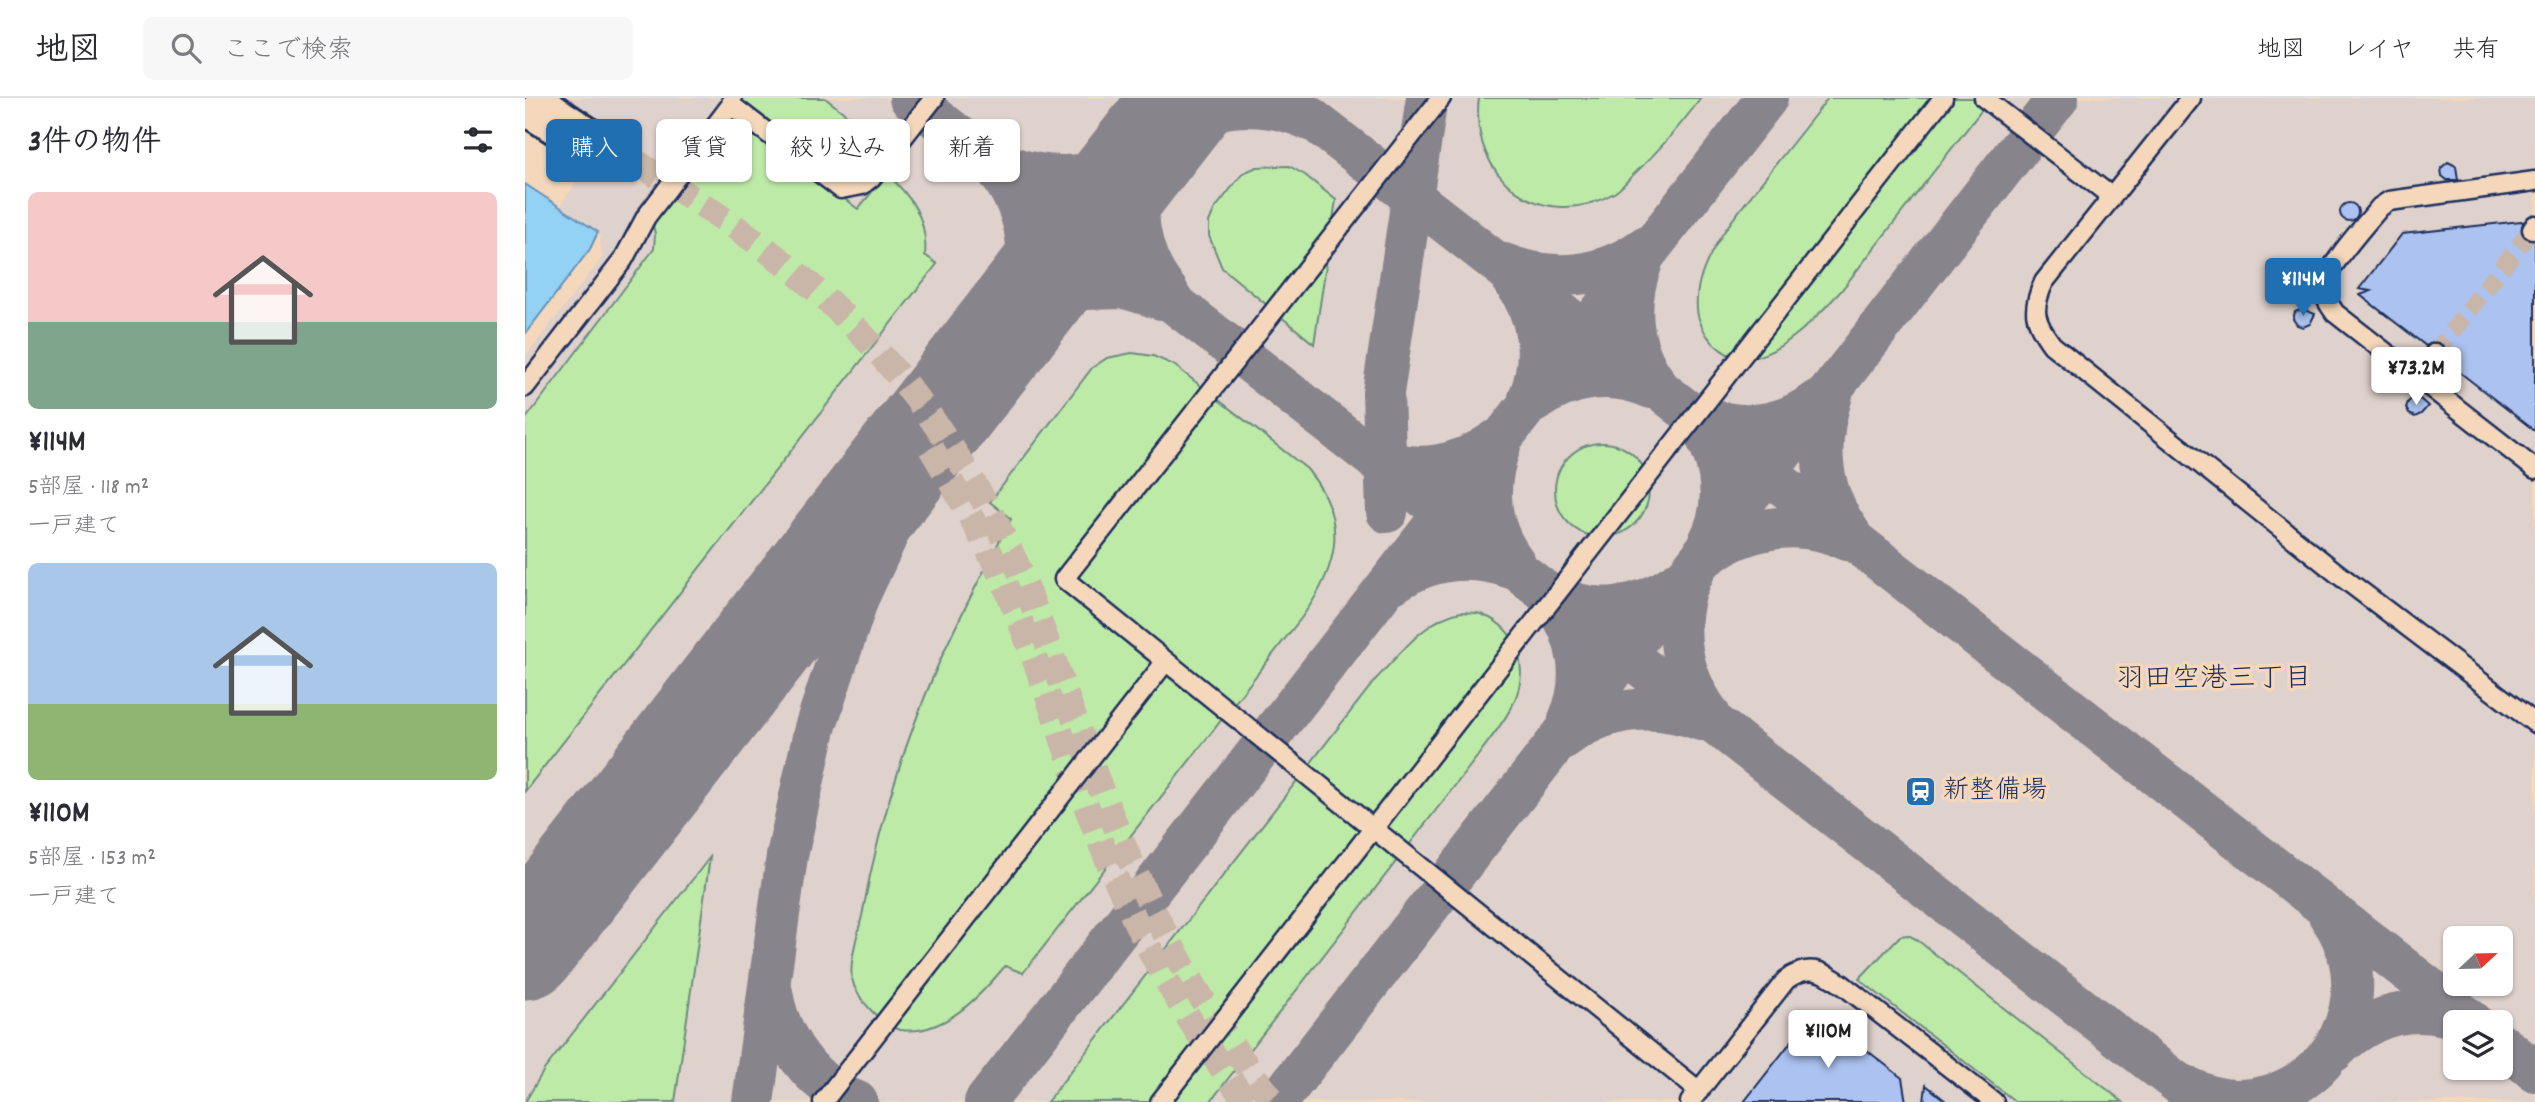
<!DOCTYPE html>
<html lang="ja">
<meta charset="utf-8">
<style>
:root{--surface:#fff;--page:#f7f7f7;--text:#2b2b33;--muted:#7c7c81;--line:#e1e1e2;--accent:#1f6fb2}
body{margin:0;font-family:Dekko,"Klee One",sans-serif;background:var(--page);color:var(--text);height:100vh;display:flex;flex-direction:column;font-size:26px;white-space:nowrap}
*{box-sizing:border-box;margin:0}
p{font-size:23px;color:var(--muted)}
.icon{flex:none;width:38px;height:38px;fill:none;stroke:currentColor;stroke-width:2;stroke-linecap:round;stroke-linejoin:round}
.map{position:relative;flex:1;overflow:hidden}
.side{display:flex;flex-direction:column;background:var(--surface);width:525px}
.side>*{flex:none}
.banner{position:absolute;left:21px;top:21px;width:665px;height:63px;display:flex;gap:14px}
.needle{width:46px;rotate:68deg}
.fabs{position:absolute;left:1918px;top:828px;display:grid;gap:14px}
.fabs a{display:grid;place-items:center;width:70px;height:70px;border-radius:10px;background:var(--surface);box-shadow:0 2px 5px #0004;font-size:35px}
.price{position:absolute;translate:-50% -60px;padding:0 16px;border-radius:7px;background:#fff;color:#222;font-size:23px;line-height:46px;filter:drop-shadow(0 2px 4px #0008)}
.price::after{content:'';position:absolute;left:50%;top:42px;width:21px;height:16px;margin-left:-10px;background:inherit;clip-path:polygon(0 0,100% 0,50% 100%)}
.price.on{background:var(--accent);color:#fff}
ul{padding:0;list-style:none}
li{display:grid;align-content:center;gap:14px;height:371px;padding:0 28px}
li span{display:grid;place-items:center;height:217px;border-radius:10px;color:#555}
li>.icon{margin-inline-start:auto}
span .icon{width:126px;height:126px;fill:#fffc;stroke-width:1}
li b{font-size:30px}
h2{display:flex;justify-content:space-between;align-items:center;height:84px;padding:0 28px;font-size:30px}
.chip{padding:0 24px;border-radius:10px;background:var(--surface);box-shadow:0 2px 5px #0004;font-size:24px;line-height:63px}
.chip.on{background:var(--accent);color:#fff}
header{display:flex;align-items:center;gap:42px;box-sizing:border-box;height:98px;padding:0 35px;background:var(--surface);border-bottom:2px solid var(--line)}
header strong{font-size:33px}
nav{display:flex;gap:38px;margin-inline-start:auto;font-size:24px}
.search{width:490px;height:63px;background:var(--page);display:flex;align-items:center;gap:18px;box-sizing:border-box;padding:0 24px;border-radius:10px;color:var(--muted);font-size:26px}
main{display:flex;flex:1;min-height:0}
.map>svg:first-child{display:block}
</style>
<header>
<strong>地図</strong>
<div class="search"><svg class="icon" aria-label="search" viewBox="0 0 24 24"><circle cx="10" cy="10" r="6"/><path d="M15 15l6 6"/></svg>ここで検索</div>
<nav><a>地図</a><a>レイヤ</a><a>共有</a></nav>
</header>
<main>
<section class="side">
<h2>3件の物件<svg class="icon" aria-label="filters" viewBox="0 0 24 24"><path d="M4 7h16M4 17h16"/><circle cx="9" cy="7" r="2"/><circle cx="15" cy="17" r="2"/></svg></h2>
<ul>
<li><span style="background:linear-gradient(#f6c9c9 60%,#7fa58c 0)"><svg class="icon" aria-label="home" viewBox="0 0 24 24"><path d="M3 11l9-7 9 7M6 9v11h12V9"/></svg></span><div><b>¥114M</b><p>5部屋 · 118 m²</p><p>一戸建て</p></div></li>
<li><span style="background:linear-gradient(#a9c7e8 65%,#8fb573 0)"><svg class="icon" aria-label="home" viewBox="0 0 24 24"><path d="M3 11l9-7 9 7M6 9v11h12V9"/></svg></span><div><b>¥110M</b><p>5部屋 · 153 m²</p><p>一戸建て</p></div></li>
</ul>
</section>
<div class="map">
<svg width="2010" height="1004" viewBox="0 0 2010 1004">
<rect width="100%" height="100%" fill="#f5d8bb"/>
<filter id="ink" filterUnits="userSpaceOnUse"><feTurbulence type="fractalNoise" baseFrequency=".0143" numOctaves="2"/><feDisplacementMap in="SourceGraphic" scale="14" xChannelSelector="R" yChannelSelector="G"/><feConvolveMatrix kernelMatrix="1 2 1 2 8 2 1 2 1" color-interpolation-filters="sRGB"/></filter>
<g filter="url(#ink)">
<!-- built -->
<path fill="#dfd1cb" fill-rule="evenodd" d="M39,0H2010V1004H0V259L77,160L74,134L35,108L87,32ZM1930,840H1976V886H1930ZM1930,924H1976V970H1930Z"/>
<!-- green -->
<path fill="#beeaa7" stroke="#6c8c82" stroke-width="2" d="M218,0H300L336,28L330,37L354,57C338,77 332,85 306,77L216,5Z
M954,0H1176C1155,28 1134,53 1108,77C1102,83 1096,91 1089,95C1016,137 944,79 954,0Z
M1303,0H1466L1315,194C1292,218 1264,250 1231,259C1206,267 1181,244 1174,221C1170,210 1172,190 1176,179C1187,145 1212,116 1233,89C1256,59 1280,30 1303,0Z
M211,24L220,27L333,111L362,76C387,99 403,122 400,157L412,166L0,693V322L129,151L130,136L127,122L195,32L203,26Z
M764,68L780,77L811,102L789,246L697,170L684,138V124L689,112L718,75L732,69Z
M607,255L628,258L649,267L782,371C824,422 814,468 777,519L498,875L480,868C456,897 419,938 376,932C358,929 331,900 327,881C324,865 333,834 337,818C352,734 377,652 410,574C432,522 460,471 486,421L465,404L567,270L582,260Z
M1030 392a47 47 0 1 1 94 0a47 47 0 1 1-94 0Z
M936,514C943,515 952,514 958,517C994,531 1004,571 989,604C980,624 964,642 952,659L685,1004H522L851,581C875,556 901,520 936,514Z
M185,759L150,1004H0L19,972Z
M1383,837L1391,841L1598,1004H1491L1334,881L1375,838Z"/>
<!-- water -->
<path fill="#93d2f4" stroke="#6391b8" stroke-width="2" d="M0,86L73,134L65,151L0,236Z"/>
<g fill="none" stroke-linecap="round" stroke-linejoin="round">
<!-- taxiway -->
<path stroke="#88848c" stroke-width="42" d="M385,0L1677,1004
M760,0L1948,924
M632,34C605,82 605,151 643,194
M480,67C518,81 557,83 595,66C615,57 629,40 648,29C689,4 743,1 787,23
M474,75C510,125 509,172 485,226
M1117,164C1101,205 1104,249 1131,285
M979,166C1027,185 1078,180 1120,149
M988,182C1014,217 1020,260 1004,300
M1307,297C1291,345 1294,393 1325,435
M1009,304C1043,279 1087,272 1126,290
M1173,317C1214,334 1257,330 1293,302
M1170,323C1195,352 1203,400 1188,435C1178,459 1163,479 1158,505C1150,545 1161,584 1185,617
M975,348C960,389 963,430 990,465
M853,359C891,378 937,367 970,343
M862,414L858,295L902,0
M1183,457C1221,429 1277,419 1321,442
M868,485C905,460 944,455 986,470
M1033,499C1072,518 1117,510 1151,485
M1029,504C1054,539 1062,582 1044,621
M1039,640C1081,609 1128,604 1176,622
M247,894C254,941 287,987 332,1004
M1976,946L2010,973
M1808,954C1845,916 1891,903 1941,924
M1652,984C1670,993 1687,1001 1708,1002C1807,1004 1861,895 1804,817
M228,1004L262,758L290,630L333,500L384,391L473,241L495,217L519,203L558,191L600,190L636,201
M460,1004L1242,0
M752,1004L1533,0"/>
<!-- runway -->
<path stroke="#88848c" stroke-width="103" d="M0,850L661,0"/>
</g>
<!-- building -->
<path fill="#acc2f0" stroke="#1b2f5e" stroke-width="2" d="M1923,64L1931,68L1933,82H1922L1917,78L1916,70Z
M1815 114a9 9 0 1 1 18 0a9 9 0 1 1-18 0Z
M1996,123L1998,124L1997,136L2001,140L2010,142V333L1919,262L1921,256L1917,246L1911,244L1901,248L1835,197L1846,193L1834,191L1877,136Z
M1775,168L1782,170L1788,179L1777,187L1770,185L1767,178L1769,171Z
M1777,211L1790,216L1785,226L1778,229L1772,227L1768,221L1770,214Z
M1888,300L1895,301L1903,308L1896,316L1890,319L1884,316L1881,310L1883,304Z
M1291,912L1377,980L1381,1004H1219Z
M1401,987L1422,1004H1399Z"/>
<g fill="none" stroke-linecap="round" stroke-linejoin="round">
<!-- minor-tunnel -->
<path stroke="#c9b6a8" stroke-width="18" stroke-dasharray="18 9" stroke-linecap="butt" d="M1910,255L2007,131"/>
<!-- highway-tunnel -->
<path stroke="#c9b6a8" stroke-width="26" stroke-dasharray="26 13" stroke-linecap="butt" d="M79,43C151,91 228,135 292,193C379,270 448,370 496,476C529,558 555,643 589,724C629,824 682,920 749,1004
M406,350C431,392 456,435 477,480C514,562 538,649 571,733C608,828 659,923 722,1004"/>
<defs>
<path id="minor" d="M916,0L539,481L1174,993
M1459,0L1587,99
M1666,0L1519,184C1506,212 1509,223 1527,247L1813,476L2010,625
M206,7L316,91L337,87L347,79L409,0
M2010,83L1864,103L1855,109C1842,125 1799,171 1799,190C1799,200 1805,208 1810,215L2010,371
M2007,131L2010,127
M1892,279L1910,255
M0,289L98,162L121,119L206,7L207,0
M298,1004L641,563
M635,1004L1418,0
M1165,1004L1261,882C1283,865 1298,873 1318,887L1469,1004"/>
<path id="highway" d="M14,0L79,43
M0,14L69,58"/>
</defs>
<!-- minor casing -->
<use href="#minor" stroke="#1b2f5e" stroke-width="23"/>
<!-- highway casing -->
<use href="#highway" stroke="#1b2f5e" stroke-width="32"/>
<!-- path -->
<path stroke="#1b2f5e" stroke-width="2.5" stroke-dasharray="5 5" stroke-linecap="butt" d="M1407,1003L1408,1004"/>
<!-- minor -->
<use href="#minor" stroke="#f5d8bb" stroke-width="18"/>
<!-- highway -->
<use href="#highway" stroke="#f5d8bb" stroke-width="26"/>
</g>
</g>
<!-- icons -->
<defs>
<symbol id="station-square" viewBox="-11 -11 22 22"><rect x="-9" y="-9" width="18" height="18" rx="4" fill="#1f6fb2" stroke="#f5d8bb"/><path d="M-3-6H3Q5-6 5-4V2Q5 4 3 4L4.5 6H3L1.5 4h-3L-3 6H-4.5L-3 4Q-5 4-5 2V-4Q-5-6-3-6ZM-3.5-4v3h7v-3ZM-3.5 1v1.5H-2V1ZM2 1v1.5H3.5V1Z" fill="#fff"/></symbol>
</defs>
<g fill-rule="evenodd">
<use href="#station-square" x="1378" y="676" width="35" height="35"/>
</g>
<g text-anchor="middle" dominant-baseline="central" stroke-width="7" stroke-linejoin="round" paint-order="stroke">
<!-- poi labels -->
<g font-size="26" fill="#1b2f5e" stroke="#f5d8bb" text-anchor="start">
<text x="1418" y="693">新整備場</text>
</g>
<!-- neighbourhood labels -->
<g font-size="28" fill="#1b2f5e" stroke="#f5d8bb">
<text x="1689" y="583">羽田空港三丁目</text>
</g>
</g>
</svg>
<div class="fabs">
<a><svg class="needle" viewBox="-14 -14 28 28"><path d="M0-13l5 13h-10z" fill="#e53935"/><path d="M0 13l5-13h-10z" fill="#7c7c81"/></svg></a>
<a><svg class="icon" aria-label="layers" viewBox="0 0 24 24"><path d="M12 4l9 5-9 5-9-5zM3 14l9 5 9-5"/></svg></a>
</div>
<b class="price on" style="left:1778px;top:220px">¥114M</b>
<b class="price" style="left:1891px;top:309px">¥73.2M</b>
<b class="price" style="left:1303px;top:972px">¥110M</b>
<div class="banner">
<a class="chip on">購入</a>
<a class="chip">賃貸</a>
<a class="chip">絞り込み</a>
<a class="chip">新着</a>
</div>
</div>
</main>
